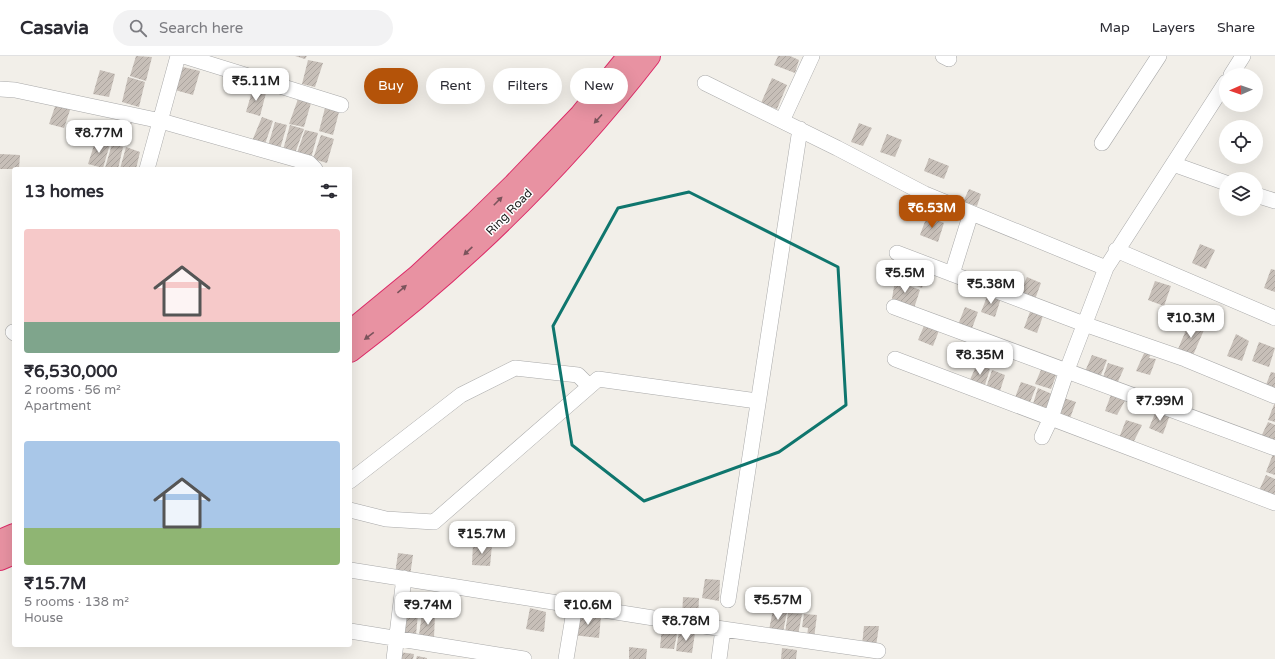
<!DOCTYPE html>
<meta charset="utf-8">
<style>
:root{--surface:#fff;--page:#f2f2f3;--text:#2b2b33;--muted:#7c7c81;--line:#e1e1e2;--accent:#b45309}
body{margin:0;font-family:"Varela Round",sans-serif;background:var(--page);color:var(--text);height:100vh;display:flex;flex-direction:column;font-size:15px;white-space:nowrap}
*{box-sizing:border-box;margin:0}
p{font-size:13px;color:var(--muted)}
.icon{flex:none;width:22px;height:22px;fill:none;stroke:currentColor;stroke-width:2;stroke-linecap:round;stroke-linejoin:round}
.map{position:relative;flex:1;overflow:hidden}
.panel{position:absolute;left:12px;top:111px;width:340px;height:480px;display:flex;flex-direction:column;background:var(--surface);border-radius:4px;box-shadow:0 4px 16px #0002}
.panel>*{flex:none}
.hud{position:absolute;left:364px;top:12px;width:380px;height:36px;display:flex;gap:8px}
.needle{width:26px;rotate:268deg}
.buttons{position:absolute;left:1219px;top:12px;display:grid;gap:8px}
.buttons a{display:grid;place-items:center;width:44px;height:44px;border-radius:50%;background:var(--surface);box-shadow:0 4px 16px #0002;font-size:20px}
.price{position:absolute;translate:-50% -34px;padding:0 9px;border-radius:8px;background:#fff;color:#222;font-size:13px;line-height:26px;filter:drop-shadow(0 1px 2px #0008)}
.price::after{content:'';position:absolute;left:50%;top:24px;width:12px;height:9px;margin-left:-6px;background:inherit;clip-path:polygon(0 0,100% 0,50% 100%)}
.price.current{background:var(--accent);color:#fff}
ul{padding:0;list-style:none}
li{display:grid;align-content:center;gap:8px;height:212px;padding:0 12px}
li span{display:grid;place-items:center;height:124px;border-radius:4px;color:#555}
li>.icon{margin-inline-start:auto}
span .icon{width:72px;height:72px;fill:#fffc;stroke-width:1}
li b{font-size:17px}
h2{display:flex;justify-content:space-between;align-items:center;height:48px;padding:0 12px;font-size:17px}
.pill{padding:0 14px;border-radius:18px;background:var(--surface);box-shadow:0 4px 16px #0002;font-size:14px;line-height:36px}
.pill.current{background:var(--accent);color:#fff}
header{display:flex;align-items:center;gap:24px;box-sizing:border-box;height:56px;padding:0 20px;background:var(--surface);border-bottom:1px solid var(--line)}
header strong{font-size:19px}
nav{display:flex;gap:22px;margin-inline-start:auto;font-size:14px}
.search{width:280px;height:36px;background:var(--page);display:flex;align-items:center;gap:10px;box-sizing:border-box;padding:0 14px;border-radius:22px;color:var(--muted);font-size:15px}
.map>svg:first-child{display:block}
</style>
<header>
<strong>Casavia</strong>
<div class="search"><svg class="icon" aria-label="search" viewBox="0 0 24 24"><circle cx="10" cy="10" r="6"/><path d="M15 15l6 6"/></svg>Search here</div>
<nav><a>Map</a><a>Layers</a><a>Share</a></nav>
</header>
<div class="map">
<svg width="1275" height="603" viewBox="0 0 1275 603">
<defs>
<pattern id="building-hatch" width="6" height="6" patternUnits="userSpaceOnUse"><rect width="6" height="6" fill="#c7bfb8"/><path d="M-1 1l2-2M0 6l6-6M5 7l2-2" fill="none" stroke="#aba49e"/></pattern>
</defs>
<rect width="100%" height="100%" fill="#f2efe9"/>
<!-- building -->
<path fill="url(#building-hatch)" d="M136,0L152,1L146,25L130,20Z
M295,0H307L305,3Z
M778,0H790L799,4L795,17L774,9Z
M308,4L323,7L315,31L302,28Z
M183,11L200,15L193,39L175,34Z
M100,14L115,18L109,41L93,38Z
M128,21L145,26L139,51L122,46Z
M772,22L787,29L777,53L761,47Z
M253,32L266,37L260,60L246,56Z
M298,43L311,47L304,71L289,68Z
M57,45L72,48L64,72L49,68Z
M325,52L339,56L333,79L319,75Z
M118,61L132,66L125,89L112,86Z
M262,61L273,65L265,88L252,85Z
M275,66L287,69L280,93L268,90Z
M859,67L872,72L863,90L851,86Z
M290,69L304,73L295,97L283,94Z
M305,74L318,77L311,102L297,97Z
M887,78L902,84L895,101L880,96Z
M321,79L334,83L327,107L313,103Z
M96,83L110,88L103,112L88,108Z
M112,88L123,91L118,113L105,112Z
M126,91L140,96L136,113H120Z
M0,98L20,99L19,113H0Z
M929,102L949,110L944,123L924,115Z
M969,133L981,138L977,150L963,146Z
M927,160L944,167L938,186L920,179Z
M1200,188L1215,194L1206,213L1192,207Z
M907,206L928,216L922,232L901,224Z
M1271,213L1275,214V236L1264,232Z
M1027,221L1041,227L1034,246L1019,239Z
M895,224L920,234L914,252L892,243Z
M1155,225L1171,230L1164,250L1148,244Z
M988,238L1001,242L995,261L981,256Z
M965,251L978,256L971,275L958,269Z
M1031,253L1044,257L1037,277L1024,272Z
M1191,262L1207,267L1191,304L1176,298Z
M926,265L940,272L933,290L918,284Z
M1236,278L1249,285L1242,305L1227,300Z
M1259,286L1275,292L1269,311L1252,305Z
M1145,295L1151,298L1149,302L1156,303L1150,319L1136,315Z
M1092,299L1107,304L1099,324L1084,318Z
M1108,307L1124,312L1116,330L1102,324Z
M977,308L990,313L984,332L969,326Z
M1043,309L1058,314L1051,333L1035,328Z
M992,314L1005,319L999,338L986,332Z
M1271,316L1275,317V337L1264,334Z
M1021,326L1036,331L1029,349L1014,344Z
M1038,332L1052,338L1046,357L1032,351Z
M1112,336L1127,341L1117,359L1105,355Z
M1061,341L1076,346L1069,365L1054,361Z
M1275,346V366L1268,364Z
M1156,355L1170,359L1163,378L1149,372Z
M1126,364L1142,369L1133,387L1119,382Z
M1268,366L1275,369V387L1260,383Z
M1273,398L1275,399V419L1266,416Z
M1266,419L1275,423V437L1273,442L1258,437Z
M473,487L492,489L490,510L472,509Z
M398,497L413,499L410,520L395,518Z
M705,523L720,524L719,545L702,542Z
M683,541L699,542L698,563L682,562Z
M530,552L546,556L544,576L526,573Z
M773,554L787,556L783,576L769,574Z
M404,555L418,558L416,579L402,576Z
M788,557L802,558L798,579L785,577Z
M422,558L435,559L434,581L419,579Z
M577,558L601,560L599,582L573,579Z
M804,558L817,559L814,582L807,580L808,572L802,571Z
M662,570L678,573L674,593L660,592Z
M864,570H879L876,590L862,589Z
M679,575L695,577L692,597L676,595Z
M629,591L647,593L646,603H629Z
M782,592L797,594L796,603H781Z
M399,596L414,598L413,603H398Z
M417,600L427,602V603H416Z"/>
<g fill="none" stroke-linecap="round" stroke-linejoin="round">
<defs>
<path id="minor" d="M184,0L341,49
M943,0L949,3
M1231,19L1243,0
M705,27L837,92L925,138L1106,212
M0,33L15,34L161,65L309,107L315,113
M782,65L812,0
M1102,87L1159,0
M1173,108L1226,127
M147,113L178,0
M1256,139L1275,145
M1116,194L1275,262
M897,197L1084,268L1185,303L1275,340
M952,218L971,157
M894,251L1275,392
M13,276L14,277
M895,303L1275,447
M1042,381L1051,362L1067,314L1106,212L1226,26
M350,425L461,339L515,312L578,319L589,330
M350,454L386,463L434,466L598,323L757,345
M350,514L723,573L878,595
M728,544L800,73
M350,575L524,603
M394,603L404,522
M566,603L575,549
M719,603L723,573"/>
<path id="highway" d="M350,276L418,220L475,167L514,129L581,59L629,0
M350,295C462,210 563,111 649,0
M0,485L14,479
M0,503L14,497"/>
</defs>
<!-- minor casing -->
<use href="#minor" stroke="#a9a9a9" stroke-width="16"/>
<!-- highway casing -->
<use href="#highway" stroke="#dc2a67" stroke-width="24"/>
<!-- minor -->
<use href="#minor" stroke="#fff" stroke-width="15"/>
<!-- highway -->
<use href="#highway" stroke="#e892a2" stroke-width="22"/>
</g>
<!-- one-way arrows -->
<defs><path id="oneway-solid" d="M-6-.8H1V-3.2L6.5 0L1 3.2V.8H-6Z"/></defs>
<g fill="#7b545c">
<use href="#oneway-solid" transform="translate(598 63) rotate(132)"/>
<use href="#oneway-solid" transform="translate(498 145) rotate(-45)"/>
<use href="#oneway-solid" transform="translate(468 195) rotate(137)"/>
<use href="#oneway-solid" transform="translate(402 233) rotate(-40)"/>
<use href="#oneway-solid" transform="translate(369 280) rotate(143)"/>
</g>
<!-- marked area -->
<path fill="none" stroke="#0f766e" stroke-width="3" stroke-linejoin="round" d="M689,136L838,211L846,349L779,396L644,445L572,389L553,270L618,152Z"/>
<g text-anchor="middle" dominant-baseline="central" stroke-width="3" stroke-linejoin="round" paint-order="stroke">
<!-- street labels -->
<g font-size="12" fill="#222" stroke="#fff">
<text transform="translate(509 156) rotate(-45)">Ring Road</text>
</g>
</g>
</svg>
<div class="buttons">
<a><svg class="needle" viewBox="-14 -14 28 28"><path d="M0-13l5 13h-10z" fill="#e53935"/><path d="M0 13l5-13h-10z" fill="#7c7c81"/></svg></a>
<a><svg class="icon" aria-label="locate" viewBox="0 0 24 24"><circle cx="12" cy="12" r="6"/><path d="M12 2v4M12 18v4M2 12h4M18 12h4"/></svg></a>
<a><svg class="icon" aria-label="layers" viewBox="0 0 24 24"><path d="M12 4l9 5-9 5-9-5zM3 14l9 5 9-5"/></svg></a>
</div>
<b class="price" style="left:256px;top:46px">₹5.11M</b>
<b class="price" style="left:99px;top:98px">₹8.77M</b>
<b class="price current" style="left:932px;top:173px">₹6.53M</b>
<b class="price" style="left:905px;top:238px">₹5.5M</b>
<b class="price" style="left:991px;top:249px">₹5.38M</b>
<b class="price" style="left:1191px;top:283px">₹10.3M</b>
<b class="price" style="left:980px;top:320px">₹8.35M</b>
<b class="price" style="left:1160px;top:366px">₹7.99M</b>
<b class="price" style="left:482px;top:499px">₹15.7M</b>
<b class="price" style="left:778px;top:565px">₹5.57M</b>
<b class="price" style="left:428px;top:570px">₹9.74M</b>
<b class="price" style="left:588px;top:570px">₹10.6M</b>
<b class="price" style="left:686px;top:586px">₹8.78M</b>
<div class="hud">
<a class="pill current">Buy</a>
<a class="pill">Rent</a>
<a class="pill">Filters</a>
<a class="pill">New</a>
</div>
<section class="panel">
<h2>13 homes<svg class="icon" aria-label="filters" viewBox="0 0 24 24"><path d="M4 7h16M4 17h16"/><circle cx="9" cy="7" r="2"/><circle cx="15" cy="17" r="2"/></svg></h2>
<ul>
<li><span style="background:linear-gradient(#f6c9c9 75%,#7fa58c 0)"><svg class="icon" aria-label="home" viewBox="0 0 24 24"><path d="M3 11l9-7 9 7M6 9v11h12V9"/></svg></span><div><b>₹6,530,000</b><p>2 rooms · 56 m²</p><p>Apartment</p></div></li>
<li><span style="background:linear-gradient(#a9c7e8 70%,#8fb573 0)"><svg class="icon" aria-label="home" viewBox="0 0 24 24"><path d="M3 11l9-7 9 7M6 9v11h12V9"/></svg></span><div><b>₹15.7M</b><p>5 rooms · 138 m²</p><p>House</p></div></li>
</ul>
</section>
</div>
